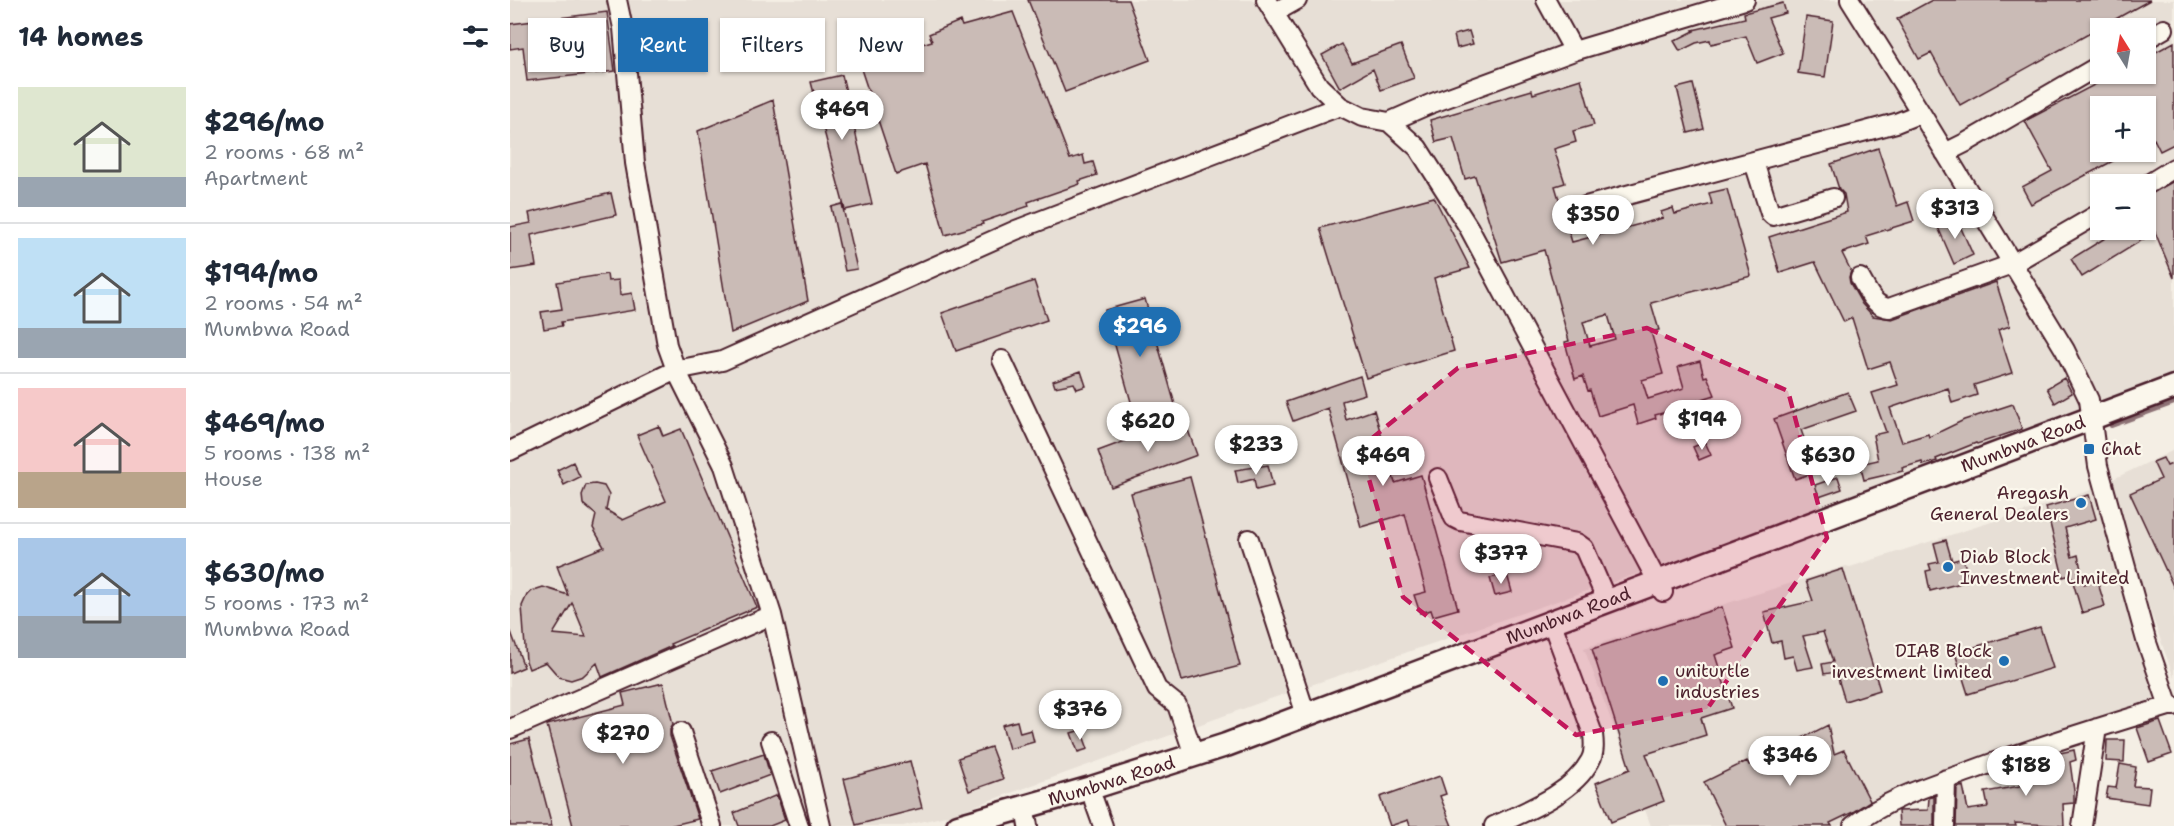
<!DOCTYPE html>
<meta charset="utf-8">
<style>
:root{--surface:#fff;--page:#f6f6f7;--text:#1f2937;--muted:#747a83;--line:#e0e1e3;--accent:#1f6fb2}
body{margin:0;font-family:"Shantell Sans",sans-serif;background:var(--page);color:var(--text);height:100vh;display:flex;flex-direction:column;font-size:22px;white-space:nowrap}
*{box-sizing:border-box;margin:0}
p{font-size:20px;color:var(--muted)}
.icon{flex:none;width:33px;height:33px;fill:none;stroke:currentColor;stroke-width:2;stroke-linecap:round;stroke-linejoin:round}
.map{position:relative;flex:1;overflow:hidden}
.panel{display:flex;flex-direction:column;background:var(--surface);width:510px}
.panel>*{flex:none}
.top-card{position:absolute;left:18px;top:18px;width:570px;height:54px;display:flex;gap:12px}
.needle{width:39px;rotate:349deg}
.controls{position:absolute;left:1580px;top:18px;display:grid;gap:12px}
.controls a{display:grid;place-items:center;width:66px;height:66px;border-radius:0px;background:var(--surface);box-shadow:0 2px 4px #0004;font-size:30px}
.price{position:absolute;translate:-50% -51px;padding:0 14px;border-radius:21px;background:#fff;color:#222;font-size:20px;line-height:39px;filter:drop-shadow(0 2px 3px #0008)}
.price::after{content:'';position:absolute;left:50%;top:36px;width:18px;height:14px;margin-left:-9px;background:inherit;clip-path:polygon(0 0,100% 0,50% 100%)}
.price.selected{background:var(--accent);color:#fff}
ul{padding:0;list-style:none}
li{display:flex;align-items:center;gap:18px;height:150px;padding:0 18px}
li+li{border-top:2px solid var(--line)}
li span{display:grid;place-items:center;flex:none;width:168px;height:120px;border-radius:0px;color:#555}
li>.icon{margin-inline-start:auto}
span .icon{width:72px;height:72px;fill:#fffc;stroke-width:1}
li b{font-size:26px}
h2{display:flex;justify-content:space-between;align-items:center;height:72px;padding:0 18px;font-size:26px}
.tag{padding:0 21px;border-radius:0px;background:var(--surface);box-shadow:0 2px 4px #0004;font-size:21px;line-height:54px}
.tag.selected{background:var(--accent);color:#fff}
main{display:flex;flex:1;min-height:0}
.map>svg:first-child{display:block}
</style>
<main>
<section class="panel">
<h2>14 homes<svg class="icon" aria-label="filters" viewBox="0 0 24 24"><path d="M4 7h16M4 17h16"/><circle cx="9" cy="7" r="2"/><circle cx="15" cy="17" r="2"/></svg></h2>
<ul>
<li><span style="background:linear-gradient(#dfe7d0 75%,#9aa5b1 0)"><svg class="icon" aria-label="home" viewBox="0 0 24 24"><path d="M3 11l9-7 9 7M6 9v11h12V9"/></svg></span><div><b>$296/mo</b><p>2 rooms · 68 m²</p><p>Apartment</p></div></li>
<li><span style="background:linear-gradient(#bfe0f5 75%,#9aa5b1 0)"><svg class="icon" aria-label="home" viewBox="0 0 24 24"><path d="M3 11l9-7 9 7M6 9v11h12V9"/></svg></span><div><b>$194/mo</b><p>2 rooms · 54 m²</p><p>Mumbwa Road</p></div></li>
<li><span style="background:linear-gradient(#f6c9c9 70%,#b9a48a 0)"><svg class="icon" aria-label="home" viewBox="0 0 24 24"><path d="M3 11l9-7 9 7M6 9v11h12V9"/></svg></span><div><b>$469/mo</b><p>5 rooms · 138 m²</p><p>House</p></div></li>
<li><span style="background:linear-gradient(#a9c7e8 65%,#9aa5b1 0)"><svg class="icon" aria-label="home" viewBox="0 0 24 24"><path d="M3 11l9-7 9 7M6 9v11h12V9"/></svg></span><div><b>$630/mo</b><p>5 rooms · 173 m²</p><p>Mumbwa Road</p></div></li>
</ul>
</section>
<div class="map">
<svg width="1664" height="826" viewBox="0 0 1664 826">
<rect width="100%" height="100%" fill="#f4eee4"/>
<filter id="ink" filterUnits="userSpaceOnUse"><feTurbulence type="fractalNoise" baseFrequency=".0167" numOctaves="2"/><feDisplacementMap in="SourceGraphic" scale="12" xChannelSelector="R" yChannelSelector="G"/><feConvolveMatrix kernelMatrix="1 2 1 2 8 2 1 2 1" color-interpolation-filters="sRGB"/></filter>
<g filter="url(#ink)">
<!-- built -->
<path fill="#e7dfd6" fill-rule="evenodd" d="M0,0H1664V381L1486,451L760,699L440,815L393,826H0ZM1590,28H1635V74H1590ZM1590,106H1635V152H1590ZM1590,184H1635V230H1590Z
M1664,450V678L1595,483Z
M1585,489L1657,698L1399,789L1328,826H1141L1074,648L1336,566L1340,567Z"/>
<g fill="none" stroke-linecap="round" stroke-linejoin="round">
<!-- stream -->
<path stroke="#8d7174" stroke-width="4" d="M1601,426L1664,403"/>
</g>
<!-- building -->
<path fill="#cabbb6" stroke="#4a1f2b" stroke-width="1.5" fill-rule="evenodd" d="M518,0H618L640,60L555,92Z
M1422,0H1640L1450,105L1421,53L1409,59L1387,19Z
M1273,3L1276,13L1258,18L1273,53L1247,63L1236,36L1201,44L1200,40L1186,43L1170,51L1164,41L1184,31L1183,30L1235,18L1234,13Z
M97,12L105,71L17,81L13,47L0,49V24Z
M503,12L560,159L573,155L575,164L583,162L587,175L569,181L570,184L518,202L519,206L472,222L473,224L435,235L415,164L386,174L350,66L373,52L374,55L422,41L419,34L450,21L452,26Z
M1296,17L1323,21L1315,77L1288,73Z
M959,31L963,44L947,48L944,35Z
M1664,42V144L1650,151L1644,139L1635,144V106H1590V152H1620L1521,204L1512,187L1542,171L1515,121L1605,74H1635V58Z
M832,44L842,63L891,45L904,78L871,90L863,69L830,88L812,55Z
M332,75L362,204L335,210L301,82Z
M1071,79L1084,125L1063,131L1066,142L1044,149L1055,183L1045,186L1062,242L1153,218L1151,212L1163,208L1165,214L1202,204L1199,193L1217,189L1241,276L1141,303L1149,330L1141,332L1153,374L1132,380L1138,399L1174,388L1168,367L1190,361L1194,377L1197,376L1205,395L1167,407L1168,409L1145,415L1146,418L1128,424L1123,405L1088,416L1080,390L1078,391L1073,376L1065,379L1055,342L1059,341L1034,250L992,262L965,176L955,179L943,138L926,142L920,120L1022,90L1023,94ZM1098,315L1105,339L1080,346L1073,322Z
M1183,84L1194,129L1178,133L1167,88Z
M263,100L298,301L221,333L188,131Z
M1368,148L1387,206L1398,202L1404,221L1356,236L1359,244L1332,253L1341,271L1339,277L1340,283L1352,304L1363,316L1382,319L1486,282L1500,326L1488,330L1502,373L1464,385L1467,395L1442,403L1438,388L1380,408L1392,442L1418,434L1419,437L1454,420L1503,404L1512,429L1467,444L1466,443L1426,459L1427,461L1413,465L1412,462L1392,468L1393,471L1354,480L1350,464L1368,460L1363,435L1376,432L1362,393L1388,385L1380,362L1358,369L1342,318L1334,322L1305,262L1270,273L1259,237L1337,212L1334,194L1329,189L1321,164Z
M1664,181V278L1645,232L1572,277L1561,259L1608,230H1635V197Z
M101,193L106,215L21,235L26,266L0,270V227L21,223L19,213Z
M924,197L960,268L924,278L944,351L856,378L810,228Z
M332,204L347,269L335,271L321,207Z
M1446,217L1463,255L1444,264L1427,225Z
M97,274L98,281L109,280L110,295L122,293L125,310L51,322L52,326L34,329L31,312L52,309L47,282Z
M524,281L537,320L446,351L432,313Z
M635,299L666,408L625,416L595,310Z
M571,371L576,386L567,389L564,383L545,387L543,381Z
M850,376L855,394L832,401L836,420L864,410L885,483L911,475L948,609L923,616L921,610L910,613L904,595L916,592L895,514L851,527L818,408L783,421L776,402Z
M1554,378L1562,393L1545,403L1537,388Z
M1338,392L1346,411L1291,430L1306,472L1285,479L1264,419Z
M674,419L687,455L601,487L588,451Z
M149,426L153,436L171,429L247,607L160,644L162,646L92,677L87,663L73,676L61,680L49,677L36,662L19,669L16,661L12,606L17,595L21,591L33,587L58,595L47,566L94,547L83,528L86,515L73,504L72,495L76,485L85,484L94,486L99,495L96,510L113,520L156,501L127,435ZM62,603L63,605L76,637L43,634Z
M1195,442L1201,455L1189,460L1183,447Z
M1653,458L1657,466L1664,463V588L1620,493L1651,479L1643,462Z
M63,462L70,477L54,485L47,470Z
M758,465L763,486L746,490L744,479L728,483L725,470Z
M680,477L730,666L672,681L621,493Z
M1328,477L1332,489L1309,497L1305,485Z
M1579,495L1586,519L1555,528L1562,557L1568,555L1574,584L1587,580L1595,606L1572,613L1561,575L1553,577L1536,507Z
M1436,540L1442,561L1453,558L1459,581L1420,591L1416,571L1421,570L1419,564L1429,562L1424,543Z
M1333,569L1370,690L1335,701L1326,672L1314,674L1312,664L1323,662L1313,632L1293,636L1303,667L1287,670L1283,656L1274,658L1271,641L1262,643L1254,612L1303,601L1296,581Z
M997,574L1002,592L985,596L980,578Z
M1212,607L1225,648L1205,655L1222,708L1191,718L1196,735L1136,754L1154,801L1101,822L1086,783L1120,769L1082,649Z
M1530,627L1543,668L1458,694L1445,653Z
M1,632L14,667L0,673V633Z
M153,683L163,724L160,729V736L188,819L159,826H63L37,725L115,705L112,693Z
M507,721L510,733L521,730L524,742L499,749L492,725Z
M1650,721L1662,754L1639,762L1627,728Z
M1318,725L1324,754L1334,750L1360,801L1343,812L1320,823L1322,826H1216L1194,782L1237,761L1239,765Z
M571,730L578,749L568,752L561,733Z
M19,739L42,826H0V744Z
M1597,740H1615L1614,762L1596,761Z
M481,747L493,779L459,791L448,758Z
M1564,750L1566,760L1560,762L1564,791V803L1553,804L1554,826L1505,823L1506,826H1446L1447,788L1453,786L1458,810L1478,807L1475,792L1510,786L1506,766L1537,761L1536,756Z
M254,754L260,775L210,794L202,771Z
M400,761L412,808L346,825L334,779Z
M1610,764L1626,767L1623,786L1640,787L1638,804L1596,798L1598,787L1606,788Z
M930,776L936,794L930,796L942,826H900L898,820L880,826L870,797Z
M267,795L275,820L260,826H229L224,813Z
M1424,796V826H1389L1388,811L1418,810L1419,798Z"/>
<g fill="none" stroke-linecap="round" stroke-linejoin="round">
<defs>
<path id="minor" d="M107,0L113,28L125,163L157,345L166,370L214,466L262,615L311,826
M756,0L809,86L830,106L852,117L879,122L908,148L959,228L1153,592
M1036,0L1064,51
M1340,0L1411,113L1555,350L1579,400L1588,466L1636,640L1659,706
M764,13L787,0
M1635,40L1654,29
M879,122L920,104L1064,51L1235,0
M1435,153L1457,142L1590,65
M1244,162L1260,213L1263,216L1323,198
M1635,186L1664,168
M1076,206L1386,123L1411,113
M1350,278C1358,291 1363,306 1379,308L1502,264L1590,213
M492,360L647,689L667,705L684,755
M0,451L166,370L212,361L506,230L830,106
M928,478L944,518L950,521L1067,543L1074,548L1097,601
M739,539L796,715
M0,729L262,615
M171,732L202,826
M261,741L289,826
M584,801L593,826
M517,820L518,826
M984,826C1016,811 1062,794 1080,761C1085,753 1084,743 1083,734L1046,634
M1343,826C1377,798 1422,785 1463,770C1528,746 1593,726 1659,706H1664
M1435,826L1436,779
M1572,826L1587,728"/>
<g id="major">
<path id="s1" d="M448,826L581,788L716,745L1664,387"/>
</g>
</defs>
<!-- minor casing -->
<use href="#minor" stroke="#4a1f2b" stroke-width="22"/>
<!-- major casing -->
<use href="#major" stroke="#4a1f2b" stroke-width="27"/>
<!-- minor -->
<use href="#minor" stroke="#fbf7ec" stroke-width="18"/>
<!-- major -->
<use href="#major" stroke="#fbf7ec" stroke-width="22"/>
</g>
</g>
<!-- marked area -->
<path fill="#c2185b" fill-opacity="0.2" stroke="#c2185b" stroke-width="4.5" stroke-dasharray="12 8" stroke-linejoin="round" d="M1137,328L1278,391L1317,538L1197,709L1066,735L893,597L850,448L948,368Z"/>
<!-- markers -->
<g fill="#1f6fb2" stroke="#fbf7ec" stroke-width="2">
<rect x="1573" y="443" width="12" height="12" rx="3"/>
<circle cx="1571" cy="503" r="6"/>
<circle cx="1438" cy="567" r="6"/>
<circle cx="1494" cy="661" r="6"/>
<circle cx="1153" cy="681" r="6"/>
</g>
<g text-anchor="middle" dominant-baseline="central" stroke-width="4.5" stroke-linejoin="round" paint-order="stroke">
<!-- street labels -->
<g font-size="18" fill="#4a1f2b" stroke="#fbf7ec">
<text stroke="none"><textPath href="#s1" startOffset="1132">Mumbwa Road</textPath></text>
<text stroke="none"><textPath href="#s1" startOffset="646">Mumbwa Road</textPath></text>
<text stroke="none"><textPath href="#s1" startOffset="160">Mumbwa Road</textPath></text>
</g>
<!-- poi labels -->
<g font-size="18" fill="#4a1f2b" stroke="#fbf7ec" text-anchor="start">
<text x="1591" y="449">Chat</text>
<text x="1559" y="493" text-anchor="end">Aregash<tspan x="1559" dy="21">General Dealers</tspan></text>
<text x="1450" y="557">Diab Block<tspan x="1450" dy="21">Investment Limited</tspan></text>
<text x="1482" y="651" text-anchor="end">DIAB Block<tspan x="1482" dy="21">investment limited</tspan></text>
<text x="1165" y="671">uniturtle<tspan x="1165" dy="21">industries</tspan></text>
</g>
</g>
</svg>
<div class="controls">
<a><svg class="needle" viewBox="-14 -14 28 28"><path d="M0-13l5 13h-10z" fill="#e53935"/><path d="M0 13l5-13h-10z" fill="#747a83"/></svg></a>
<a>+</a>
<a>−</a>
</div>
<b class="price" style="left:332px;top:141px">$469</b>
<b class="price" style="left:1445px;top:240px">$313</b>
<b class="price" style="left:1083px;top:246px">$350</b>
<b class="price selected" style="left:630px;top:358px">$296</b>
<b class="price" style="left:1192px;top:451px">$194</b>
<b class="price" style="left:638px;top:453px">$620</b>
<b class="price" style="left:746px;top:476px">$233</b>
<b class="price" style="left:873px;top:487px">$469</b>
<b class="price" style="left:1318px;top:487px">$630</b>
<b class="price" style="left:991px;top:585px">$377</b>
<b class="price" style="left:570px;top:741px">$376</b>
<b class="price" style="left:113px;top:765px">$270</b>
<b class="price" style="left:1280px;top:787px">$346</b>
<b class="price" style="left:1516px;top:797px">$188</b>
<div class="top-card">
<a class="tag">Buy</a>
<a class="tag selected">Rent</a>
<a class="tag">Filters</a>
<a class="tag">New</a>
</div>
</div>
</main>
